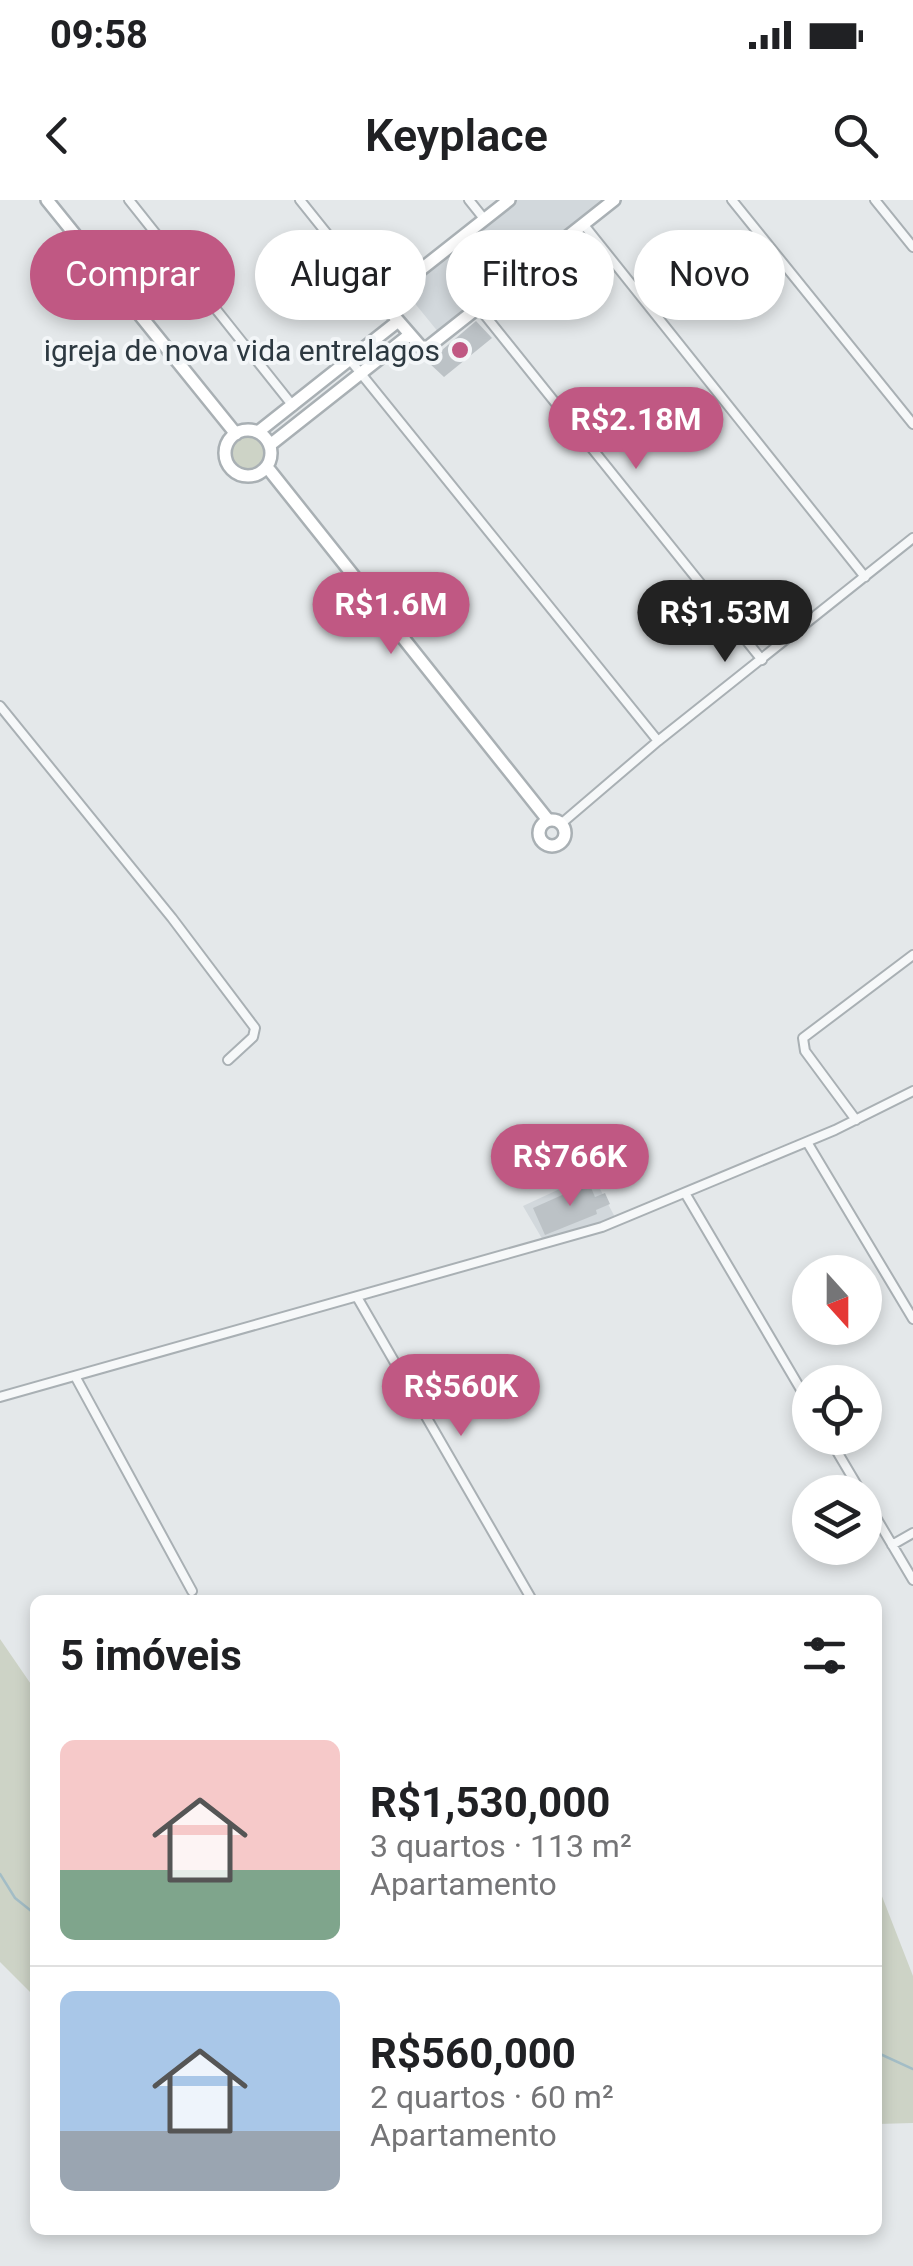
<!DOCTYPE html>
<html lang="pt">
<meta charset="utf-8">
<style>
:root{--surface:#fff;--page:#f2f2f2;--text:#202124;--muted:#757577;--line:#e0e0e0;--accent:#c05883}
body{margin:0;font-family:Roboto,sans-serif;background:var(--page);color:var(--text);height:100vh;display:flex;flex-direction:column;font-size:38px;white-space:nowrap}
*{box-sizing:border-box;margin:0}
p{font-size:32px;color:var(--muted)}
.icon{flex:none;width:55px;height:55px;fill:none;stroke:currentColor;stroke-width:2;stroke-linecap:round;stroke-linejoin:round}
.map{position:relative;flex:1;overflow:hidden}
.sheet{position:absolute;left:30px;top:1395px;width:852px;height:640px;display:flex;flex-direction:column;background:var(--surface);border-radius:15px;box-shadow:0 5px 15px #0003}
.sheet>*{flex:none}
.guide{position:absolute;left:30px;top:30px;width:855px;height:90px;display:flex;gap:20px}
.needle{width:65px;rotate:159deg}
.tools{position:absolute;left:792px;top:1055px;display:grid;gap:20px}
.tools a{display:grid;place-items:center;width:90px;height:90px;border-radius:50%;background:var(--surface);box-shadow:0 5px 15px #0003;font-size:50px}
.price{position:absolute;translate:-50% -85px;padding:0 22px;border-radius:35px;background:var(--accent);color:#fff;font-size:32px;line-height:65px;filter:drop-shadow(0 2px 5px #0008)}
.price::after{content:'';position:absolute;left:50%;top:60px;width:30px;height:22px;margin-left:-15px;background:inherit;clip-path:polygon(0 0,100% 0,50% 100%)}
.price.current{background:#222;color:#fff}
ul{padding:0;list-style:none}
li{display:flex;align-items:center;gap:30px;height:250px;padding:0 30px}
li+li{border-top:2px solid var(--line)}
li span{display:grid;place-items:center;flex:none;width:280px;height:200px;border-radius:15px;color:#555}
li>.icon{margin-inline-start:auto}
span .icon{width:120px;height:120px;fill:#fffc;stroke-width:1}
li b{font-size:42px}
h2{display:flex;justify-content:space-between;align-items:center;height:120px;padding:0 30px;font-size:42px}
.chip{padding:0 35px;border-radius:45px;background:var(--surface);box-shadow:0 5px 15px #0003;font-size:35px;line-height:90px}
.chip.current{background:var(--accent);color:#fff}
.status{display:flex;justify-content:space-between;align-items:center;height:70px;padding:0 50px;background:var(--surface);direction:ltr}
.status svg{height:28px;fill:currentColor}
header{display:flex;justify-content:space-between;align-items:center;height:130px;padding:0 30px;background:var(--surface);font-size:45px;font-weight:600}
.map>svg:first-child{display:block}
</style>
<div class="status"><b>09:58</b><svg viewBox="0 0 49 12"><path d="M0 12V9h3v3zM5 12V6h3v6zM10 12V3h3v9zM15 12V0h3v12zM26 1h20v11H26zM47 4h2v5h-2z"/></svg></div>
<header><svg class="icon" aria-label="back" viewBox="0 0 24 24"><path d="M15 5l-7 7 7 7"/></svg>Keyplace<svg class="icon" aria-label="search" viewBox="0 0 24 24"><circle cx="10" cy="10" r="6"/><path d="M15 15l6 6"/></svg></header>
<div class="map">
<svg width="913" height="2066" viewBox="0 0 913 2066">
<rect width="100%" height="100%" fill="#e4e8ea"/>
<!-- built -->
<path fill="#d2d8dc" d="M516,0H605L439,133L404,90Z
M592,974L616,1019L544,1042L523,1006Z"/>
<!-- green -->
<path fill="#cdd3c6" d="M229 253a19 19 0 1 1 38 0a19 19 0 1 1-38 0Z
M0,1439L35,1490V1797L0,1762Z
M878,1686L913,1776V1923L878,1924Z"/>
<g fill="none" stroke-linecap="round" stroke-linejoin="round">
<!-- stream -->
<path stroke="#a3bdc6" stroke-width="2.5" d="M0,1674L15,1698L35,1714
M878,1853L913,1869"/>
</g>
<!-- building -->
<path fill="#bcc2c6" d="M476,121L492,138L444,177L428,162Z
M589,983L595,997L605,993L610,1004L596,1010L597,1014L545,1035L533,1008Z"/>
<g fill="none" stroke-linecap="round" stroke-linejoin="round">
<defs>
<path id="street" d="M129,0L293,206
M300,0L381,101
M469,0L485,20
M732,0L913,224
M875,0L913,47
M584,25L865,377
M480,109L762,460
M350,160L658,541
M0,506L172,718L255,828L253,837L228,860
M562,623L658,541L913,338
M856,920L805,851L803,838L913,755
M807,942L913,1119
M685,993L810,1205
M357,1097L532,1400
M75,1176L192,1391
M0,1197L602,1027L835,930L913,891
M829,1238L861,1292
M865,1299L913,1380
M892,1345L913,1333"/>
<path id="secondary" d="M47,0L236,234
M509,0L381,101L421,147H428L614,0
M225 253a23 23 0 1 1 46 0a23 23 0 1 1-46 0Z
M258,232L397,122
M270,245L408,136
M267,267L548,620
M539 633a13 13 0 1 1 26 0a13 13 0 1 1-26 0Z"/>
</defs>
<!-- street casing -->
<use href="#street" stroke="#a9b0b4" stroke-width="12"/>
<!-- secondary casing -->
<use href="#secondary" stroke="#a9b0b4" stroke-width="16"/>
<!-- street -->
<use href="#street" stroke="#f6f8f9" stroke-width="8"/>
<!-- secondary -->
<use href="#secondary" stroke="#fff" stroke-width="11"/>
</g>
<!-- markers -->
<circle fill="#c05883" stroke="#f3f6f8" stroke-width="4" cx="460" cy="150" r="10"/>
<g text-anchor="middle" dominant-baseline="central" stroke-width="8" stroke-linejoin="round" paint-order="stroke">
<!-- poi labels -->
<g font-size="30" fill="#2d3941" stroke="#f3f6f8" text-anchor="end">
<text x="440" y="150">igreja de nova vida entrelagos</text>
</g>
</g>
</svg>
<div class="tools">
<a><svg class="needle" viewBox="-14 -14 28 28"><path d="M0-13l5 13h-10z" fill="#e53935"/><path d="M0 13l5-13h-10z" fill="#757577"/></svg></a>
<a><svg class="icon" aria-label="locate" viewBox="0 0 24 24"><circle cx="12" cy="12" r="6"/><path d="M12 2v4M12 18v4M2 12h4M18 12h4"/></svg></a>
<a><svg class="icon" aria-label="layers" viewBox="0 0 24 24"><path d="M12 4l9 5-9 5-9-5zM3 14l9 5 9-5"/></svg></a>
</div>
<b class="price" style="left:636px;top:272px">R$2.18M</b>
<b class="price" style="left:391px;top:457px">R$1.6M</b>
<b class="price current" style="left:725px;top:465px">R$1.53M</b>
<b class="price" style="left:570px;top:1009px">R$766K</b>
<b class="price" style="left:461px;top:1239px">R$560K</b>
<div class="guide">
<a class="chip current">Comprar</a>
<a class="chip">Alugar</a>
<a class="chip">Filtros</a>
<a class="chip">Novo</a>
</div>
<section class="sheet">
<h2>5 imóveis<svg class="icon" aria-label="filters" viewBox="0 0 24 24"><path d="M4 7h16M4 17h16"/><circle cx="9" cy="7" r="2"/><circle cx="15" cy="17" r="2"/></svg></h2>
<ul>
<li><span style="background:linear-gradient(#f6c9c9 65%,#7fa58c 0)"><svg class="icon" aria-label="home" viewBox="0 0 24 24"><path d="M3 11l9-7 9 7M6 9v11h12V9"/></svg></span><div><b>R$1,530,000</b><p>3 quartos · 113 m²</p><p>Apartamento</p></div></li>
<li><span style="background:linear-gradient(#a9c7e8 70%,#9aa5b1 0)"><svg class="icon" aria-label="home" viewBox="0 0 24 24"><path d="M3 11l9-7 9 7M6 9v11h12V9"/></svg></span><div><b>R$560,000</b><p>2 quartos · 60 m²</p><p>Apartamento</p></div></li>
</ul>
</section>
</div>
